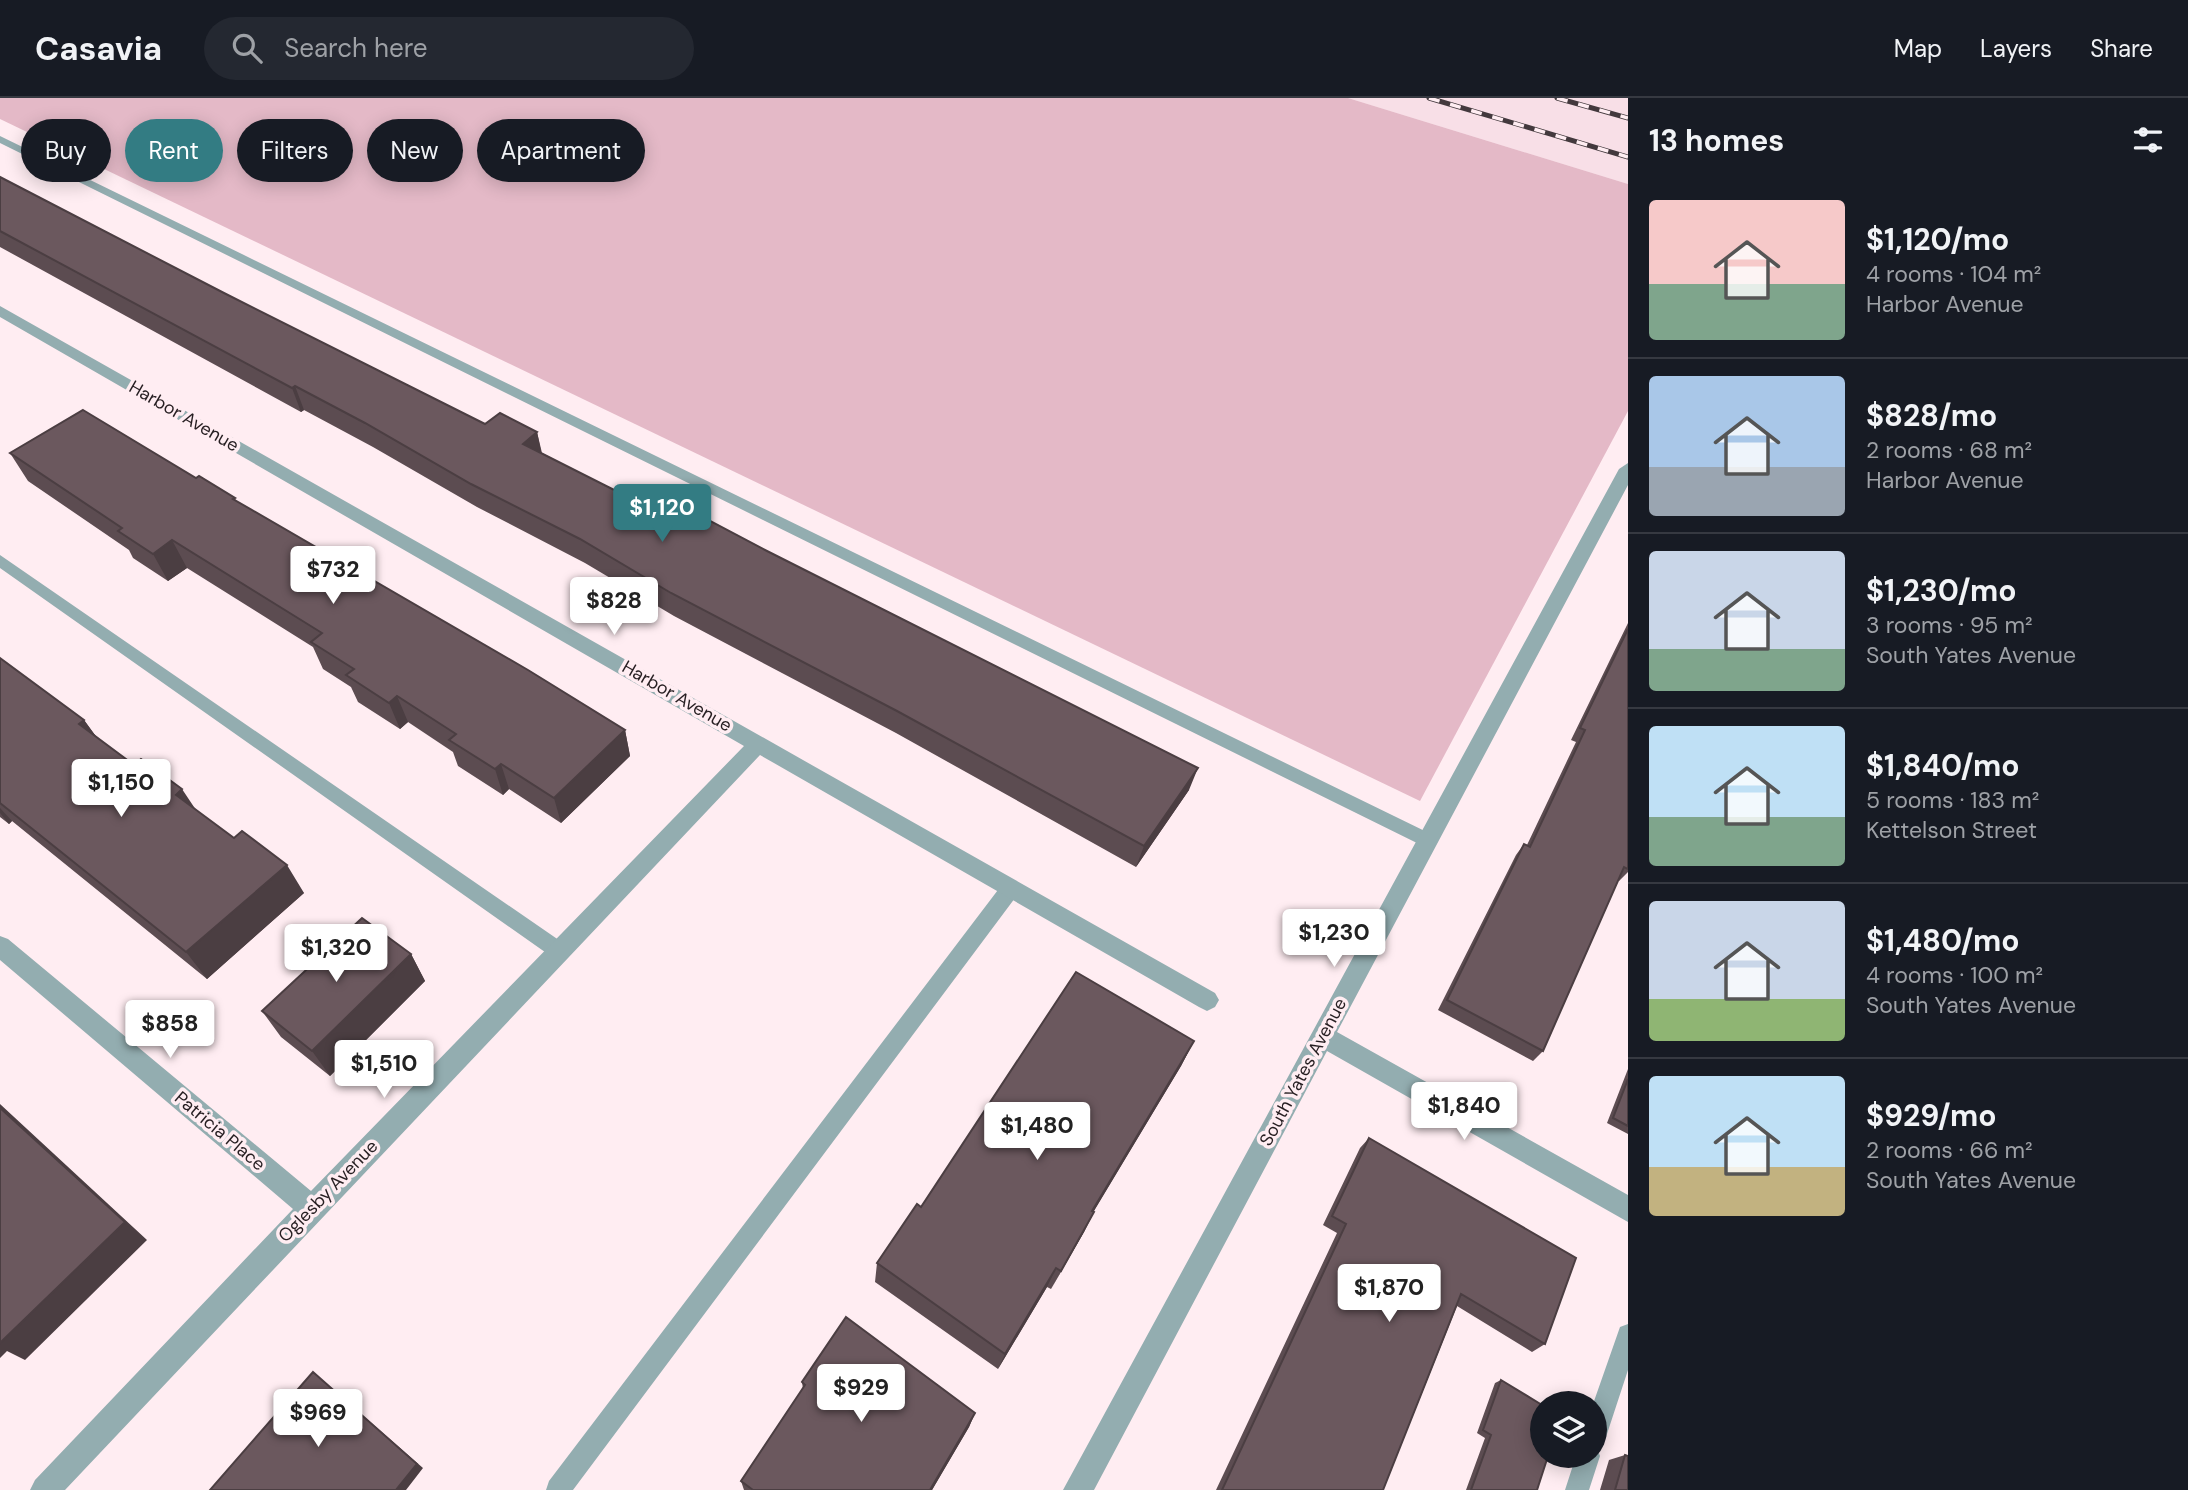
<!DOCTYPE html>
<meta charset="utf-8">
<style>
:root{--surface:#171b24;--page:#242831;--text:#f1f3f6;--muted:#9ea1a6;--line:#363941;--accent:#337c83}
body{margin:0;font-family:"DM Sans",sans-serif;background:var(--page);color:var(--text);height:100vh;display:flex;flex-direction:column;font-size:26px;white-space:nowrap}
*{box-sizing:border-box;margin:0}
p{font-size:23px;color:var(--muted)}
.icon{flex:none;width:38px;height:38px;fill:none;stroke:currentColor;stroke-width:2;stroke-linecap:round;stroke-linejoin:round}
.map{position:relative;flex:1;overflow:hidden}
.sheet{display:flex;flex-direction:column;background:var(--surface);width:560px}
.sheet>*{flex:none}
.banner{position:absolute;left:21px;top:21px;width:665px;height:63px;display:flex;gap:14px}
.tools{position:absolute;left:1530px;top:1293px;display:grid;gap:14px}
.tools a{display:grid;place-items:center;width:77px;height:77px;border-radius:50%;background:var(--surface);box-shadow:0 4px 18px #0003;font-size:35px}
.price{position:absolute;translate:-50% -60px;padding:0 16px;border-radius:7px;background:#fff;color:#222;font-size:23px;line-height:46px;filter:drop-shadow(0 2px 4px #0008)}
.price::after{content:'';position:absolute;left:50%;top:42px;width:21px;height:16px;margin-left:-10px;background:inherit;clip-path:polygon(0 0,100% 0,50% 100%)}
.price.active{background:var(--accent);color:#fff}
ul{padding:0;list-style:none}
li{display:flex;align-items:center;gap:21px;height:175px;padding:0 21px}
li+li{border-top:2px solid var(--line)}
li span{display:grid;place-items:center;flex:none;width:196px;height:140px;border-radius:7px;color:#555}
li>.icon{margin-inline-start:auto}
span .icon{width:84px;height:84px;fill:#fffc;stroke-width:1}
li b{font-size:30px}
h2{display:flex;justify-content:space-between;align-items:center;height:84px;padding:0 21px;font-size:30px}
.chip{padding:0 24px;border-radius:32px;background:var(--surface);box-shadow:0 4px 18px #0003;font-size:24px;line-height:63px}
.chip.active{background:var(--accent);color:#fff}
header{display:flex;align-items:center;gap:42px;box-sizing:border-box;height:98px;padding:0 35px;background:var(--surface);border-bottom:2px solid var(--line)}
header strong{font-size:33px}
nav{display:flex;gap:38px;margin-inline-start:auto;font-size:24px}
.search{width:490px;height:63px;background:var(--page);display:flex;align-items:center;gap:18px;box-sizing:border-box;padding:0 24px;border-radius:38px;color:var(--muted);font-size:26px}
main{display:flex;flex:1;min-height:0}
.map>svg:first-child{display:block}
</style>
<header>
<strong>Casavia</strong>
<div class="search"><svg class="icon" aria-label="search" viewBox="0 0 24 24"><circle cx="10" cy="10" r="6"/><path d="M15 15l6 6"/></svg>Search here</div>
<nav><a>Map</a><a>Layers</a><a>Share</a></nav>
</header>
<main>
<div class="map">
<svg width="1628" height="1392" viewBox="0 0 1628 1392">
<rect width="100%" height="100%" fill="#ffedf2"/>
<!-- built -->
<path fill="#f8dfe7" d="M1348,0H1628V86Z"/>
<!-- green -->
<path fill="#e4b9c7" d="M0,0H1348L1628,86V313L1420,703L0,21Z"/>
<g fill="none" stroke-linecap="round" stroke-linejoin="round">
<!-- lane -->
<path fill="#93adb0" fill-rule="evenodd" d="M0,38L1435,738L1438,743L1435,748L1429,750L1423,748L0,45Z
M0,457L566,847L569,853L566,859L559,861L552,859L0,470Z
M1011,782L1018,784L1020,790L1018,796L573,1392H546L549,1383L1004,784Z
M1628,1226V1272L1606,1339L1602,1347L1597,1350L1600,1358L1589,1392H1565L1576,1358H1594L1593,1306L1620,1229Z"/>
<!-- street -->
<path fill="#93adb0" fill-rule="evenodd" d="M0,208L1215,895L1219,902L1215,909L1207,913L1199,909L760,657L65,1392H30L35,1382L293,1111L0,862V838L8,841L311,1093L744,648L0,219Z
M1628,365V387L1337,934L1628,1097V1124L1327,953L1094,1392H1063L1619,371Z"/>
<defs>
<path id="rail" d="M1429,0L1628,59
M1557,0L1628,20"/>
</defs>
<!-- rail casing -->
<use href="#rail" stroke="#43393d" stroke-width="5"/>
<!-- rail -->
<use href="#rail" stroke="#ffedf2" stroke-width="3.5" stroke-dasharray="11" stroke-linecap="butt"/>
</g>
<!-- wall -->
<path fill="#5c4c51" d="M0,79L224,195L485,326L537,334L542,355L1189,692L1136,769L896,635L674,518L585,465L477,409L373,349L304,312L301,314L0,149Z
M10,355L196,380L235,400L236,403L625,632L630,658L561,725L509,691L503,697L458,668L453,654L408,624L400,631L358,604L351,589L323,571L313,549L187,470L168,483L133,460L129,452L28,383Z
M1628,525V774L1619,783H1618L1543,953L1533,963L1438,912L1516,757L1524,746L1527,747L1576,644L1571,642Z
M0,560L84,622L97,640L196,712L304,795L207,881L12,723L9,726L0,719Z
M411,856L425,883L330,978L281,939L262,913Z
M1194,943L1181,968L1093,1114L1084,1134L1051,1191L1047,1189L998,1271L875,1184L877,1165L921,1109Z
M1628,971V1036L1607,1025Z
M1369,1040L1545,1246L1532,1254L1457,1208L1383,1392H1216L1337,1135L1323,1127L1360,1050Z
M1501,1282L1537,1392H1466L1485,1340L1477,1335L1495,1285Z
M802,1284L975,1315L969,1329L932,1392H744L741,1383L803,1291Z
M1625,1357L1628,1392H1600L1609,1362Z"/>
<!-- shaded-wall -->
<path fill="#4b3e42" d="M295,288L304,312L301,314L292,290Z
M537,334L542,358L523,346Z
M172,442L187,470L168,483L153,456Z
M397,598L408,624L400,631L389,605Z
M84,622L106,652L79,626Z
M625,632L630,658L561,725L554,700Z
M501,666L509,691L503,697L495,671Z
M1198,670L1189,692L1136,769L1144,748Z
M182,691L202,721L176,697Z
M0,710L12,723L9,726L0,715Z
M287,767L304,795L207,881L186,854Z
M411,856L425,883L330,978L312,953Z
M1194,943L1181,968L1082,1133L1092,1113Z
M0,1006L147,1142L25,1262L7,1253L0,1260Z
M1094,1114L1084,1134L1051,1191L1061,1173Z
M1056,1170L1047,1189L998,1271L1005,1256Z
M313,1274L423,1370L406,1392H396Z
M975,1315L969,1329L932,1392H930Z"/>
<!-- building -->
<path fill="#6b585e" stroke="#4b3e42" stroke-width="2" d="M0,79L224,195L485,326L500,315L537,334L523,346L630,400L644,388L767,453L1198,670L1144,748L897,613L671,495L580,441L471,386L365,325L295,288L292,290L0,133Z
M83,312L196,380L199,378L235,400L233,401L528,572L625,632L554,700L501,666L495,671L449,642L456,636L397,598L389,605L346,577L354,571L311,544L322,535L172,442L153,456L118,433L122,430L10,355Z
M1628,531V771L1624,769L1543,953L1447,902L1524,746L1530,749L1585,632L1580,630Z
M0,560L84,622L79,626L134,667L141,661L182,691L176,697L234,740L242,733L287,767L186,854L0,705Z
M362,820L411,856L312,953L262,913Z
M1076,874L1194,943L1092,1113L1094,1114L1061,1173L1056,1170L1005,1256L877,1165L917,1106L921,1109Z
M1628,981V1028L1613,1020Z
M0,1010L125,1124L0,1245Z
M1369,1040L1576,1160L1545,1246L1461,1196L1383,1392H1222L1346,1126L1332,1118Z
M846,1219L975,1315L930,1392H753L741,1383L805,1287L802,1284Z
M313,1274L417,1366L396,1392H210Z
M1501,1282L1542,1307V1358H1548L1537,1392H1471L1491,1337L1483,1332Z
M1625,1357L1628,1358V1392H1615Z"/>
<g text-anchor="middle" dominant-baseline="central" stroke-width="7" stroke-linejoin="round" paint-order="stroke">
<!-- street labels -->
<g font-size="18" fill="#261e21" stroke="#ffedf2">
<text transform="translate(184 318) rotate(30)">Harbor Avenue</text>
<text transform="translate(677 598) rotate(30)">Harbor Avenue</text>
<text transform="translate(1303 974) rotate(-62)">South Yates Avenue</text>
<text transform="translate(220 1033) rotate(40)">Patricia Place</text>
<text transform="translate(328 1093) rotate(-46)">Oglesby Avenue</text>
</g>
</g>
</svg>
<div class="tools">
<a><svg class="icon" aria-label="layers" viewBox="0 0 24 24"><path d="M12 4l9 5-9 5-9-5zM3 14l9 5 9-5"/></svg></a>
</div>
<b class="price active" style="left:662px;top:446px">$1,120</b>
<b class="price" style="left:333px;top:508px">$732</b>
<b class="price" style="left:614px;top:539px">$828</b>
<b class="price" style="left:121px;top:721px">$1,150</b>
<b class="price" style="left:1334px;top:871px">$1,230</b>
<b class="price" style="left:336px;top:886px">$1,320</b>
<b class="price" style="left:170px;top:962px">$858</b>
<b class="price" style="left:384px;top:1002px">$1,510</b>
<b class="price" style="left:1464px;top:1044px">$1,840</b>
<b class="price" style="left:1037px;top:1064px">$1,480</b>
<b class="price" style="left:1389px;top:1226px">$1,870</b>
<b class="price" style="left:861px;top:1326px">$929</b>
<b class="price" style="left:318px;top:1351px">$969</b>
<div class="banner">
<a class="chip">Buy</a>
<a class="chip active">Rent</a>
<a class="chip">Filters</a>
<a class="chip">New</a>
<a class="chip">Apartment</a>
</div>
</div>
<section class="sheet">
<h2>13 homes<svg class="icon" aria-label="filters" viewBox="0 0 24 24"><path d="M4 7h16M4 17h16"/><circle cx="9" cy="7" r="2"/><circle cx="15" cy="17" r="2"/></svg></h2>
<ul>
<li><span style="background:linear-gradient(#f6c9c9 60%,#7fa58c 0)"><svg class="icon" aria-label="home" viewBox="0 0 24 24"><path d="M3 11l9-7 9 7M6 9v11h12V9"/></svg></span><div><b>$1,120/mo</b><p>4 rooms · 104 m²</p><p>Harbor Avenue</p></div></li>
<li><span style="background:linear-gradient(#a9c7e8 65%,#9aa5b1 0)"><svg class="icon" aria-label="home" viewBox="0 0 24 24"><path d="M3 11l9-7 9 7M6 9v11h12V9"/></svg></span><div><b>$828/mo</b><p>2 rooms · 68 m²</p><p>Harbor Avenue</p></div></li>
<li><span style="background:linear-gradient(#c9d6e8 70%,#7fa58c 0)"><svg class="icon" aria-label="home" viewBox="0 0 24 24"><path d="M3 11l9-7 9 7M6 9v11h12V9"/></svg></span><div><b>$1,230/mo</b><p>3 rooms · 95 m²</p><p>South Yates Avenue</p></div></li>
<li><span style="background:linear-gradient(#bfe0f5 65%,#7fa58c 0)"><svg class="icon" aria-label="home" viewBox="0 0 24 24"><path d="M3 11l9-7 9 7M6 9v11h12V9"/></svg></span><div><b>$1,840/mo</b><p>5 rooms · 183 m²</p><p>Kettelson Street</p></div></li>
<li><span style="background:linear-gradient(#c9d6e8 70%,#8fb573 0)"><svg class="icon" aria-label="home" viewBox="0 0 24 24"><path d="M3 11l9-7 9 7M6 9v11h12V9"/></svg></span><div><b>$1,480/mo</b><p>4 rooms · 100 m²</p><p>South Yates Avenue</p></div></li>
<li><span style="background:linear-gradient(#bfe0f5 65%,#c2b280 0)"><svg class="icon" aria-label="home" viewBox="0 0 24 24"><path d="M3 11l9-7 9 7M6 9v11h12V9"/></svg></span><div><b>$929/mo</b><p>2 rooms · 66 m²</p><p>South Yates Avenue</p></div></li>
</ul>
</section>
</main>
